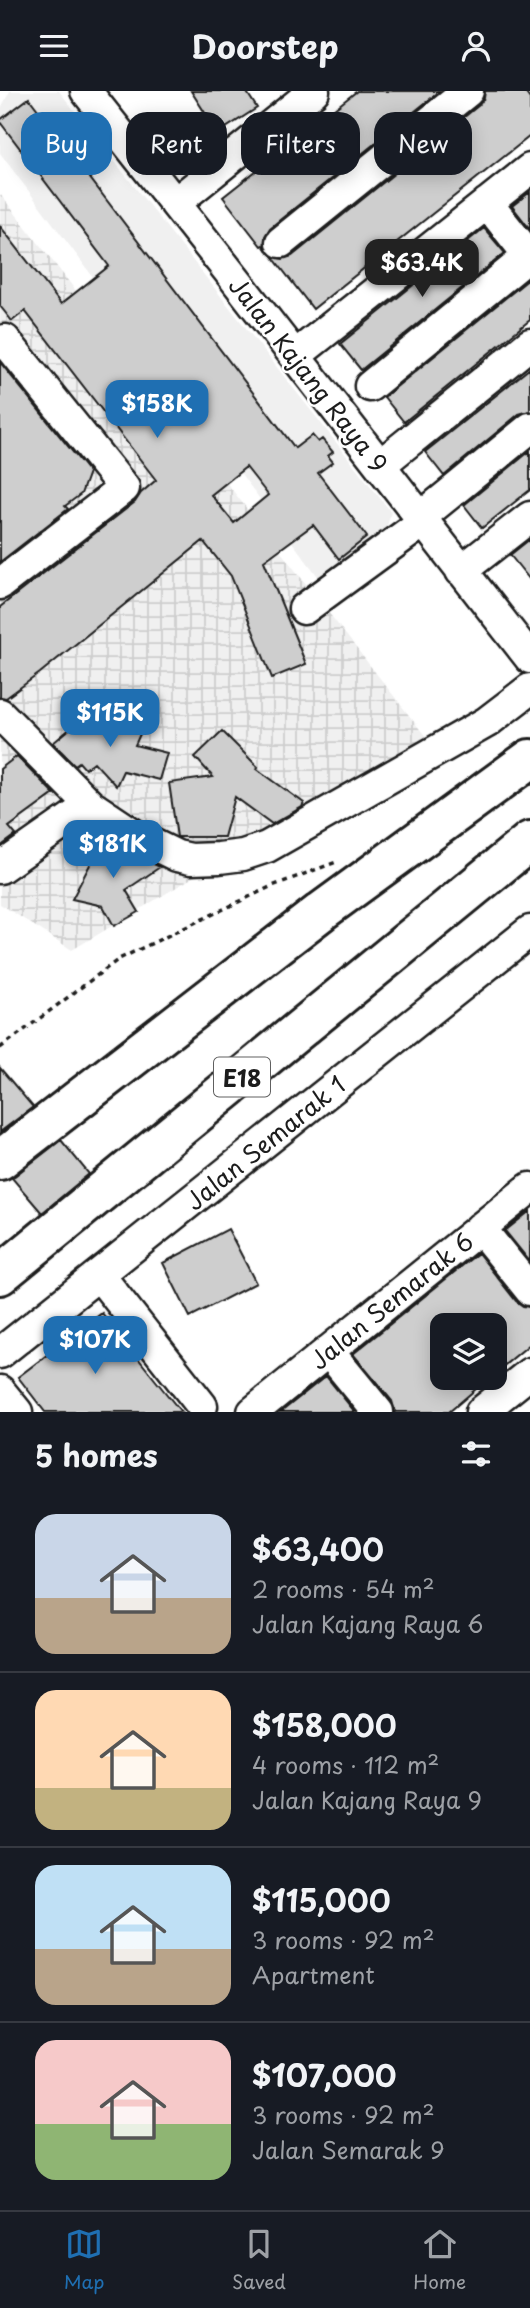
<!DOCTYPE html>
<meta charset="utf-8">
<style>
:root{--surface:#171b24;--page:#242831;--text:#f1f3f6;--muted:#9ea1a6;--line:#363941;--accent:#1f6fb2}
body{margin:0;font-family:"Playpen Sans",sans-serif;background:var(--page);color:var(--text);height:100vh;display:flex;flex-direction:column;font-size:26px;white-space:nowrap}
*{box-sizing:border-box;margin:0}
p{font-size:23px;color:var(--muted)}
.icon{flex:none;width:38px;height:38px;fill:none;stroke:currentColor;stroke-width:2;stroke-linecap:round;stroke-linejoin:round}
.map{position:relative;height:1321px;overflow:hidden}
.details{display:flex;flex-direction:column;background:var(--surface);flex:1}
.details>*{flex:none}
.guide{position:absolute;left:21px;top:21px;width:488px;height:63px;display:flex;gap:14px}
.tools{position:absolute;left:430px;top:1222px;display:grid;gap:14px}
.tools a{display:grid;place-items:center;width:77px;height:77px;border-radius:14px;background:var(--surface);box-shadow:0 4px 18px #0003;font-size:35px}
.price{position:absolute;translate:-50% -60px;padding:0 16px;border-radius:14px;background:var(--accent);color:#fff;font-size:23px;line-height:46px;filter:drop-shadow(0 2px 4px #0008)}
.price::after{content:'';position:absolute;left:50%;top:42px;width:21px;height:16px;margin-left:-10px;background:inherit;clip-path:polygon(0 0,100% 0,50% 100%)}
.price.selected{background:#222;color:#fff}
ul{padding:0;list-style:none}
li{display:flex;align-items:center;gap:21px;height:175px;padding:0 35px}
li+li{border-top:2px solid var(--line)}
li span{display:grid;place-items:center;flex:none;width:196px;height:140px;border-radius:21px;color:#555}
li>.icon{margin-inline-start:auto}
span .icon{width:84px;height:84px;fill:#fffc;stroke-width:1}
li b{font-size:30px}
h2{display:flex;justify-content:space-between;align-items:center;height:84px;padding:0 35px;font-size:30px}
.chip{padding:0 24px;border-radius:21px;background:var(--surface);box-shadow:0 4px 18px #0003;font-size:24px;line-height:63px}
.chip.selected{background:var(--accent);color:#fff}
header{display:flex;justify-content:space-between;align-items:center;height:91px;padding:0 35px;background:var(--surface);font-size:32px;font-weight:700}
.dock{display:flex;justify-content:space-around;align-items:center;height:98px;border-top:2px solid var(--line);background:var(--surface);font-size:19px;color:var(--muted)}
.dock a{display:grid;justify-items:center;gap:4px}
.dock .selected{color:var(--accent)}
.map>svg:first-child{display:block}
</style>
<header><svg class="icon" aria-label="menu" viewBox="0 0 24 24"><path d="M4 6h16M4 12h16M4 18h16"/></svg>Doorstep<svg class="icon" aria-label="person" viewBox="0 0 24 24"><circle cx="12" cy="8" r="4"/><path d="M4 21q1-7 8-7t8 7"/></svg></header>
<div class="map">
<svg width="530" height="1321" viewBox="0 0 530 1321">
<defs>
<pattern id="industrial-grid" width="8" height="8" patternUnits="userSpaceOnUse" patternTransform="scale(1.75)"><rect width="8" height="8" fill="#f0f0f0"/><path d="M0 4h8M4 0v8" fill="none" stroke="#cdcdcd"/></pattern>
</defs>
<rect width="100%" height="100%" fill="#fff"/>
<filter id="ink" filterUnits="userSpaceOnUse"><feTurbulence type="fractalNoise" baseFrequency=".0143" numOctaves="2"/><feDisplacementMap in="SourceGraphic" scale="14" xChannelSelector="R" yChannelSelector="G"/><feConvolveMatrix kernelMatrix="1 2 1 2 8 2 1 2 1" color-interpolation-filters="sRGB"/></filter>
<g filter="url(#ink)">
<!-- built -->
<path fill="#f0f0f0" d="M10,0H59L391,421L383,450L326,496L0,62V19Z"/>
<!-- industrial -->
<path fill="url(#industrial-grid)" d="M0,103L426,646L72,859L0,813Z"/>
<!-- building -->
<path fill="#cecece" stroke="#1c1c1c" stroke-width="2" fill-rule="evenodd" d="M191,0H246L257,17L218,42Z
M357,0H440L270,137L265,145V157L263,154L261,155L223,106Z
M485,0H524L530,8V45L313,218L272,165L283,168L292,165L479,14L484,7Z
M29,7L295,357L312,344L318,351L322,348L333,361L328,365L333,371L318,382L367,446L339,468L313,434L264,470L306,573L272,587L231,485L203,450L40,582L6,607L0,606V516L135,411L141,402L156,389L25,220L12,230L0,215V135L61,213L109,175L0,31V29ZM246,376L268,404L234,432L211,404Z
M530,101V138L512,115Z
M484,137L505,162L361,279L340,253Z
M530,187V229L404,331L384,306Z
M0,271L89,381L81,403L65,415L68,418L0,471Z
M530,277V320L519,323L444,385L425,361Z
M530,360V399L482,437L464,414Z
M530,448V489L510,464Z
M96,616L117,640L126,631L140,643L135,654L167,662L159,689L123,680L116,695L94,671L85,678L79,671L75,674L53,652Z
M222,640L258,676L257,678L304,712L302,716L272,733L235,706L224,746H177L169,692L213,686L195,666Z
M17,665L54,703L9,736L16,744L0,756V678Z
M105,745L130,762L160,776L126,799L139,821L114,835L103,815L72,808Z
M0,977L33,1016L0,1041Z
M61,1049L89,1083L42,1122L12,1087Z
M530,1120V1171L505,1140Z
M228,1138L256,1192L190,1226L163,1172Z
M478,1162L516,1210L523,1215L530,1216V1253L495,1282V1234H443V1286H490L449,1321H395L392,1310L353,1263Z
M102,1222L161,1296L181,1321H45L18,1286Z
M326,1285L355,1321H281Z"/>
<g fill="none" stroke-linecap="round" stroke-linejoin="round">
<defs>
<path id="minor" d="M86,0L227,178L530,567
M175,112L314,0
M487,112L530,166
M281,151L468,0
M0,253L5,249L124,397L0,493
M295,265L530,78
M370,295L530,164
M380,374L530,253
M421,426L530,337
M461,480L530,426
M304,518L423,431
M0,623L90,714L138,746L177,765L191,768L219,767L243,764L267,756L487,631L530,598
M0,777L90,714
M480,1137L530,1199
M99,1184L202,1315
M328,1260L378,1321
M0,1262L530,840
M0,1300L17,1321
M253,1321L530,1097
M481,1321L530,1282"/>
<path id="highway" d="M0,1069L322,820L530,668
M0,1184L530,750"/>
</defs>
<!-- minor casing -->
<use href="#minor" stroke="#1c1c1c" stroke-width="35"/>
<!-- highway casing -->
<use href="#highway" stroke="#1c1c1c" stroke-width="44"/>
<!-- path -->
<path stroke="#1c1c1c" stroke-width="3.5" stroke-dasharray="5 5" stroke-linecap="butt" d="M0,957L119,868L272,795L339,770"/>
<!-- minor -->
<use href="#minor" stroke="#fff" stroke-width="30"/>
<!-- highway -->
<use href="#highway" stroke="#fff" stroke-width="38"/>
</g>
</g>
<g text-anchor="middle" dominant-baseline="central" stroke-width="5" stroke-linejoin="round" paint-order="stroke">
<!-- shield labels -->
<rect fill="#fff" stroke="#606060" stroke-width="2" x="214" y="966.5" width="56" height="39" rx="5"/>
<g font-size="23" font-weight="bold" fill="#1c1c1c">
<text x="242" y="986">E18</text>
</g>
<!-- street labels -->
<g font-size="24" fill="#1c1c1c" stroke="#fff">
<text transform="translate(309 283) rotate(52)">Jalan Kajang Raya 9</text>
<text transform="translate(265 1051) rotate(-39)">Jalan Semarak 1</text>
<text transform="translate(391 1209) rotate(-39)">Jalan Semarak 6</text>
</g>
</g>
</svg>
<div class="tools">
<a><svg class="icon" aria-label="layers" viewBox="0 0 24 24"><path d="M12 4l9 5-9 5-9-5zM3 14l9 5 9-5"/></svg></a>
</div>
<b class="price selected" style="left:422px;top:208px">$63.4K</b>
<b class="price" style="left:157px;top:349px">$158K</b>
<b class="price" style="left:110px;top:658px">$115K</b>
<b class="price" style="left:113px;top:789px">$181K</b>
<b class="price" style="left:95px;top:1285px">$107K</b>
<div class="guide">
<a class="chip selected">Buy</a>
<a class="chip">Rent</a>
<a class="chip">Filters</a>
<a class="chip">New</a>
</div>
</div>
<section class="details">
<h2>5 homes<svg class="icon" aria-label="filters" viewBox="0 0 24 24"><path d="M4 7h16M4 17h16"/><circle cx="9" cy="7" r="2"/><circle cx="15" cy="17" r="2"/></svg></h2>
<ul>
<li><span style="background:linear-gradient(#c9d6e8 60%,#b9a48a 0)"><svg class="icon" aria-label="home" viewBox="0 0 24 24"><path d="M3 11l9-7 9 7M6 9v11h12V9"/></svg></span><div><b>$63,400</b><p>2 rooms · 54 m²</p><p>Jalan Kajang Raya 6</p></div></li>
<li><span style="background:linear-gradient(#ffd9b3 70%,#c2b280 0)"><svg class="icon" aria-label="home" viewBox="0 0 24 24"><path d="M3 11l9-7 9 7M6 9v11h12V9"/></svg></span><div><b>$158,000</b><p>4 rooms · 112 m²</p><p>Jalan Kajang Raya 9</p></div></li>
<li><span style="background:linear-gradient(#bfe0f5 60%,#b9a48a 0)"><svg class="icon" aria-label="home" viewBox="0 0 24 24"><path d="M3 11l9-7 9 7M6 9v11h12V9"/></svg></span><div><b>$115,000</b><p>3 rooms · 92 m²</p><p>Apartment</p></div></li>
<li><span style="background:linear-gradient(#f6c9c9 60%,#8fb573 0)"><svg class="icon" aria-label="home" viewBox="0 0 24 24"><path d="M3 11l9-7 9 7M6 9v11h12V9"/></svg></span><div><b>$107,000</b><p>3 rooms · 92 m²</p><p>Jalan Semarak 9</p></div></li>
</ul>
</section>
<nav class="dock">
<a class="selected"><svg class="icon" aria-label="map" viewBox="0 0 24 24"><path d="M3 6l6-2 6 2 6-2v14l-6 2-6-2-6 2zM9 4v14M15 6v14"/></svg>Map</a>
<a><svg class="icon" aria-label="saved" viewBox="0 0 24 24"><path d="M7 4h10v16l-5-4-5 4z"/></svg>Saved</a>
<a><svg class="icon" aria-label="home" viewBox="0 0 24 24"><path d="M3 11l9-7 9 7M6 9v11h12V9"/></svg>Home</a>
</nav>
